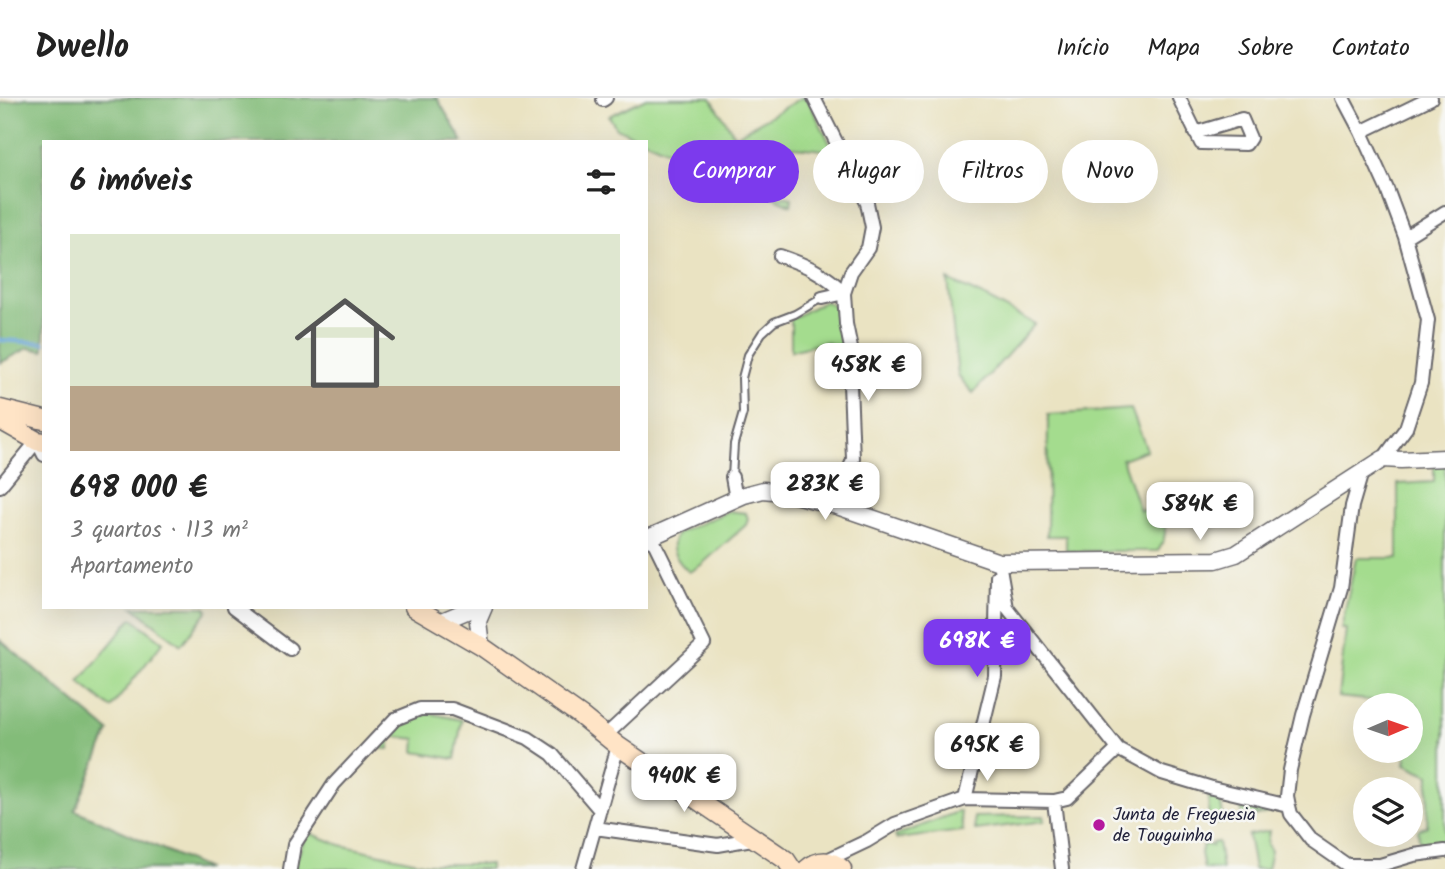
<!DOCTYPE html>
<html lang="pt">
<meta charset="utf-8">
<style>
:root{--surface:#fff;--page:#f6f6f6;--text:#222;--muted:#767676;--line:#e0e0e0;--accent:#7c3aed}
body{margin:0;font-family:Kalam,sans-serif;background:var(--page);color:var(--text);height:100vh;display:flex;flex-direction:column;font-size:26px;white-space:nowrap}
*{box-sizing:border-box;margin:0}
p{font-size:23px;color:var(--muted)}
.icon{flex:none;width:38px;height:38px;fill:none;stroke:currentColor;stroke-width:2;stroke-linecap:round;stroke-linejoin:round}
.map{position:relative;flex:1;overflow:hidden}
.sheet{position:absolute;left:42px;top:42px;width:606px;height:469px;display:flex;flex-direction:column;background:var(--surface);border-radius:0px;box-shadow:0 7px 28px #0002}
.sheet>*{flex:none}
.guide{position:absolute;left:668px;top:42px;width:665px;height:63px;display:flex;gap:14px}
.needle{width:46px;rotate:88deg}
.controls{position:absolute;left:1353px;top:595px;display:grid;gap:14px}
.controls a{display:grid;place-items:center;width:70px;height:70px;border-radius:50%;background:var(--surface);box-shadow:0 7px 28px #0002;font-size:35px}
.price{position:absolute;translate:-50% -60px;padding:0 16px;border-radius:14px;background:#fff;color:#222;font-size:23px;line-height:46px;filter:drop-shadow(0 2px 4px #0008)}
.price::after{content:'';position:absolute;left:50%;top:42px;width:21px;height:16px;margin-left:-10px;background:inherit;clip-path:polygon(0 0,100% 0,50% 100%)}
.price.on{background:var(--accent);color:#fff}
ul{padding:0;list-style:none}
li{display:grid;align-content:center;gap:14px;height:371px;padding:0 28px}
li span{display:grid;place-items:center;height:217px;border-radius:0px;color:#555}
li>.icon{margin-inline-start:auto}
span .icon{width:126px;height:126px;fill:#fffc;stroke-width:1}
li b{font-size:30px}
h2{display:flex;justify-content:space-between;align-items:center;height:84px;padding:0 28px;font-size:30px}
.pill{padding:0 24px;border-radius:32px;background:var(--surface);box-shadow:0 7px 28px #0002;font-size:24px;line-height:63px}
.pill.on{background:var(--accent);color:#fff}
header{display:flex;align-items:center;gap:42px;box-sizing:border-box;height:98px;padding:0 35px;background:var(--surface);border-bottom:2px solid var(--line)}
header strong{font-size:33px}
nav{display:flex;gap:38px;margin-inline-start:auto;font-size:24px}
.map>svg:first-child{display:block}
</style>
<header>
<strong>Dwello</strong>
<nav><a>Início</a><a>Mapa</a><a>Sobre</a><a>Contato</a></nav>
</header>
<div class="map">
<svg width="1445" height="771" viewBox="0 0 1445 771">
<rect width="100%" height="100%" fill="#f6f6f2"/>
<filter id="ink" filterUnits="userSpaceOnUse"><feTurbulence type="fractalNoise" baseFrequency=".0143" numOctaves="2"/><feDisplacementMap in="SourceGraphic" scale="14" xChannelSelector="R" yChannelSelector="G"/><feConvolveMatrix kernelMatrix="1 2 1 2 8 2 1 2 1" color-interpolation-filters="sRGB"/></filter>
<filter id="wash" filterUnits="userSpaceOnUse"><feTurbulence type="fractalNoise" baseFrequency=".00686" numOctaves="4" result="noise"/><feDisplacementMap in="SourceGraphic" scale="28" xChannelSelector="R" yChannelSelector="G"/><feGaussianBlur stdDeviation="1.57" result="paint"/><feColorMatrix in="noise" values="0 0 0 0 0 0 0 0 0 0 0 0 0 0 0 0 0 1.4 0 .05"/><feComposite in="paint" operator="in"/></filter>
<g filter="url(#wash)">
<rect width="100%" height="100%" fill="#eae3c2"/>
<!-- green -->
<path fill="#a4dc8e" stroke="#637f64" stroke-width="2" d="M646,0H711L735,38L801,0H807L834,53L784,48L788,77L776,75L774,97L792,100L791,107L616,30L609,18Z
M948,182L985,199L1035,226L973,295L958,278Z
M825,203L834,208L846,253L826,244L791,253V221Z
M1131,311L1147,352L1122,361L1140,413L1160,406C1166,425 1169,436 1158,453H1066V438H1047L1048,317Z
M1434,367H1445V742L1423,746L1419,742L1418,732L1427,728L1429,677L1405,666L1407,653H1410L1411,637L1417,607L1338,599L1346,531H1341L1356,460H1398V386L1434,384Z
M729,413L746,415L748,421L746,427L701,467L689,474C677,463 666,449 678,435Z
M133,509H205L208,512L181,547Z
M132,520L163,544L111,610L79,584Z
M429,615L462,622L455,661L415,654L416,641L391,638L389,651L376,650L398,623Z
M1209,696L1220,700L1224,724L1208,727Z
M1240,703L1275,710L1277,713L1243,720Z
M960,713L963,733L897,741L895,738Z
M1044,718L1045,723L975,732L974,719Z
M1269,733L1267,746L1271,753L1267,771H1254L1248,737Z
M307,734L340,747L427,766H490V771H293Z
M1218,744L1222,771H1204L1201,755L1203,746L1212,748V745Z"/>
<!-- forest -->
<path fill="#83bc79" stroke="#526f5a" stroke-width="2" d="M27,0H437L463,44H44V253L28,250L0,265V5Z
M0,542L109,633L75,712L207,771H0Z"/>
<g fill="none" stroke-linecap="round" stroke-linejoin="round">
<!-- stream -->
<path stroke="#62a3d5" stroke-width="4.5" d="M0,242L44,245"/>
</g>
</g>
<g filter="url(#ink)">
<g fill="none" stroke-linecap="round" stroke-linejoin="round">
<defs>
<path id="service" d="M732,379L734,346L743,315L742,280L748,257L762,235L774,224L795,216L822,200"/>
<path id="minor" d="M814,0L867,105L872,129L868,150L851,174L844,195L846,226L852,255L850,286L853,361L837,408
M1179,0L1201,45L1246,46L1250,40L1242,21L1195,35
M1343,0L1361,34L1387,91L1405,139L1428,222L1421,285L1406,330L1383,361
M603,2L606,0
M1361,34L1431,0
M1405,139L1445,114
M780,158C806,167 825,175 844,195
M822,200L844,195
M1362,374L1352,408L1341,490L1303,617L1290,672L1287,698L1289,708L1291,716L1311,742L1347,767H1380L1414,757L1445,753
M732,379L736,401
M0,388L37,343L44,357
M999,464L1007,510L1118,651L1162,675L1212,690L1289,708
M234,509L290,551
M605,638L704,546L651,438
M965,701L995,578L997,478
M1054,703L1062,771
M595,730L718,747L752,741
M825,763L867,743L895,726L965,701L1054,703L1067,700L1118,651
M290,771L294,747L334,686L395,621L420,611H452L528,640L552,656L600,712
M583,771L618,648"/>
<path id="tertiary" d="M646,441L744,397L763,392L783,394L837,408L999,464L1216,462L1236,456L1383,361L1401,362L1445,360
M440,524L476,509
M481,548L478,523L484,509"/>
<path id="secondary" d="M0,311L44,322
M0,322L37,343L44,344
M414,509L481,548L581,618L618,648L786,762L792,771
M807,771C818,761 831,761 842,771"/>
</defs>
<!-- service casing -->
<use href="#service" stroke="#68666a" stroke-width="10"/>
<!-- minor casing -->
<use href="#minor" stroke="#68666a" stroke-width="16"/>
<!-- tertiary casing -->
<use href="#tertiary" stroke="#68666a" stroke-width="19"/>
<!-- secondary casing -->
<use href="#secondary" stroke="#68666a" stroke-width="21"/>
<!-- service -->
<use href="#service" stroke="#fff" stroke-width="6"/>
<!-- minor -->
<use href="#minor" stroke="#fff" stroke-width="12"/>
<!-- tertiary -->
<use href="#tertiary" stroke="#fff" stroke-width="16"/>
<!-- secondary -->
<use href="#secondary" stroke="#ffe4c6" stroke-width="18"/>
</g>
</g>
<!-- markers -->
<circle fill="#b5179e" stroke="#f6f6f2" stroke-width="2.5" cx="1099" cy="727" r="7"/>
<g text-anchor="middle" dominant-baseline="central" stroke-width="5" stroke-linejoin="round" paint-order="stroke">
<!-- poi labels -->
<g font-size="18" fill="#22223b" stroke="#f6f6f2" text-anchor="start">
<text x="1113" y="717">Junta de Freguesia<tspan x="1113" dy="21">de Touguinha</tspan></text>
</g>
</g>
</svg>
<div class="controls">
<a><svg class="needle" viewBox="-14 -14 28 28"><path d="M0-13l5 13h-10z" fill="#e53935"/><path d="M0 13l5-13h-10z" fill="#767676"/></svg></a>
<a><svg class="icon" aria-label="layers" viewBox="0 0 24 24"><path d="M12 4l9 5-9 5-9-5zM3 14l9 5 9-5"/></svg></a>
</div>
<b class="price" style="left:868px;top:305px">458K €</b>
<b class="price" style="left:825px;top:424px">283K €</b>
<b class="price" style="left:1200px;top:444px">584K €</b>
<b class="price on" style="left:977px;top:581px">698K €</b>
<b class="price" style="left:987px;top:685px">695K €</b>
<b class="price" style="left:684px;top:716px">940K €</b>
<div class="guide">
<a class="pill on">Comprar</a>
<a class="pill">Alugar</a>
<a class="pill">Filtros</a>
<a class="pill">Novo</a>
</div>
<section class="sheet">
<h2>6 imóveis<svg class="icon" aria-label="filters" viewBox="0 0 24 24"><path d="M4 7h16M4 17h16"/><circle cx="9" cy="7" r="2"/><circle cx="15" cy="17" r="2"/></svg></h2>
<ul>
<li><span style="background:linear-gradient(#dfe7d0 70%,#b9a48a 0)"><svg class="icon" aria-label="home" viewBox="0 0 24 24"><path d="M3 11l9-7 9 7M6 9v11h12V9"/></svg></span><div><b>698 000 €</b><p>3 quartos · 113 m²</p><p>Apartamento</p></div></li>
</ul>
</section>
</div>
